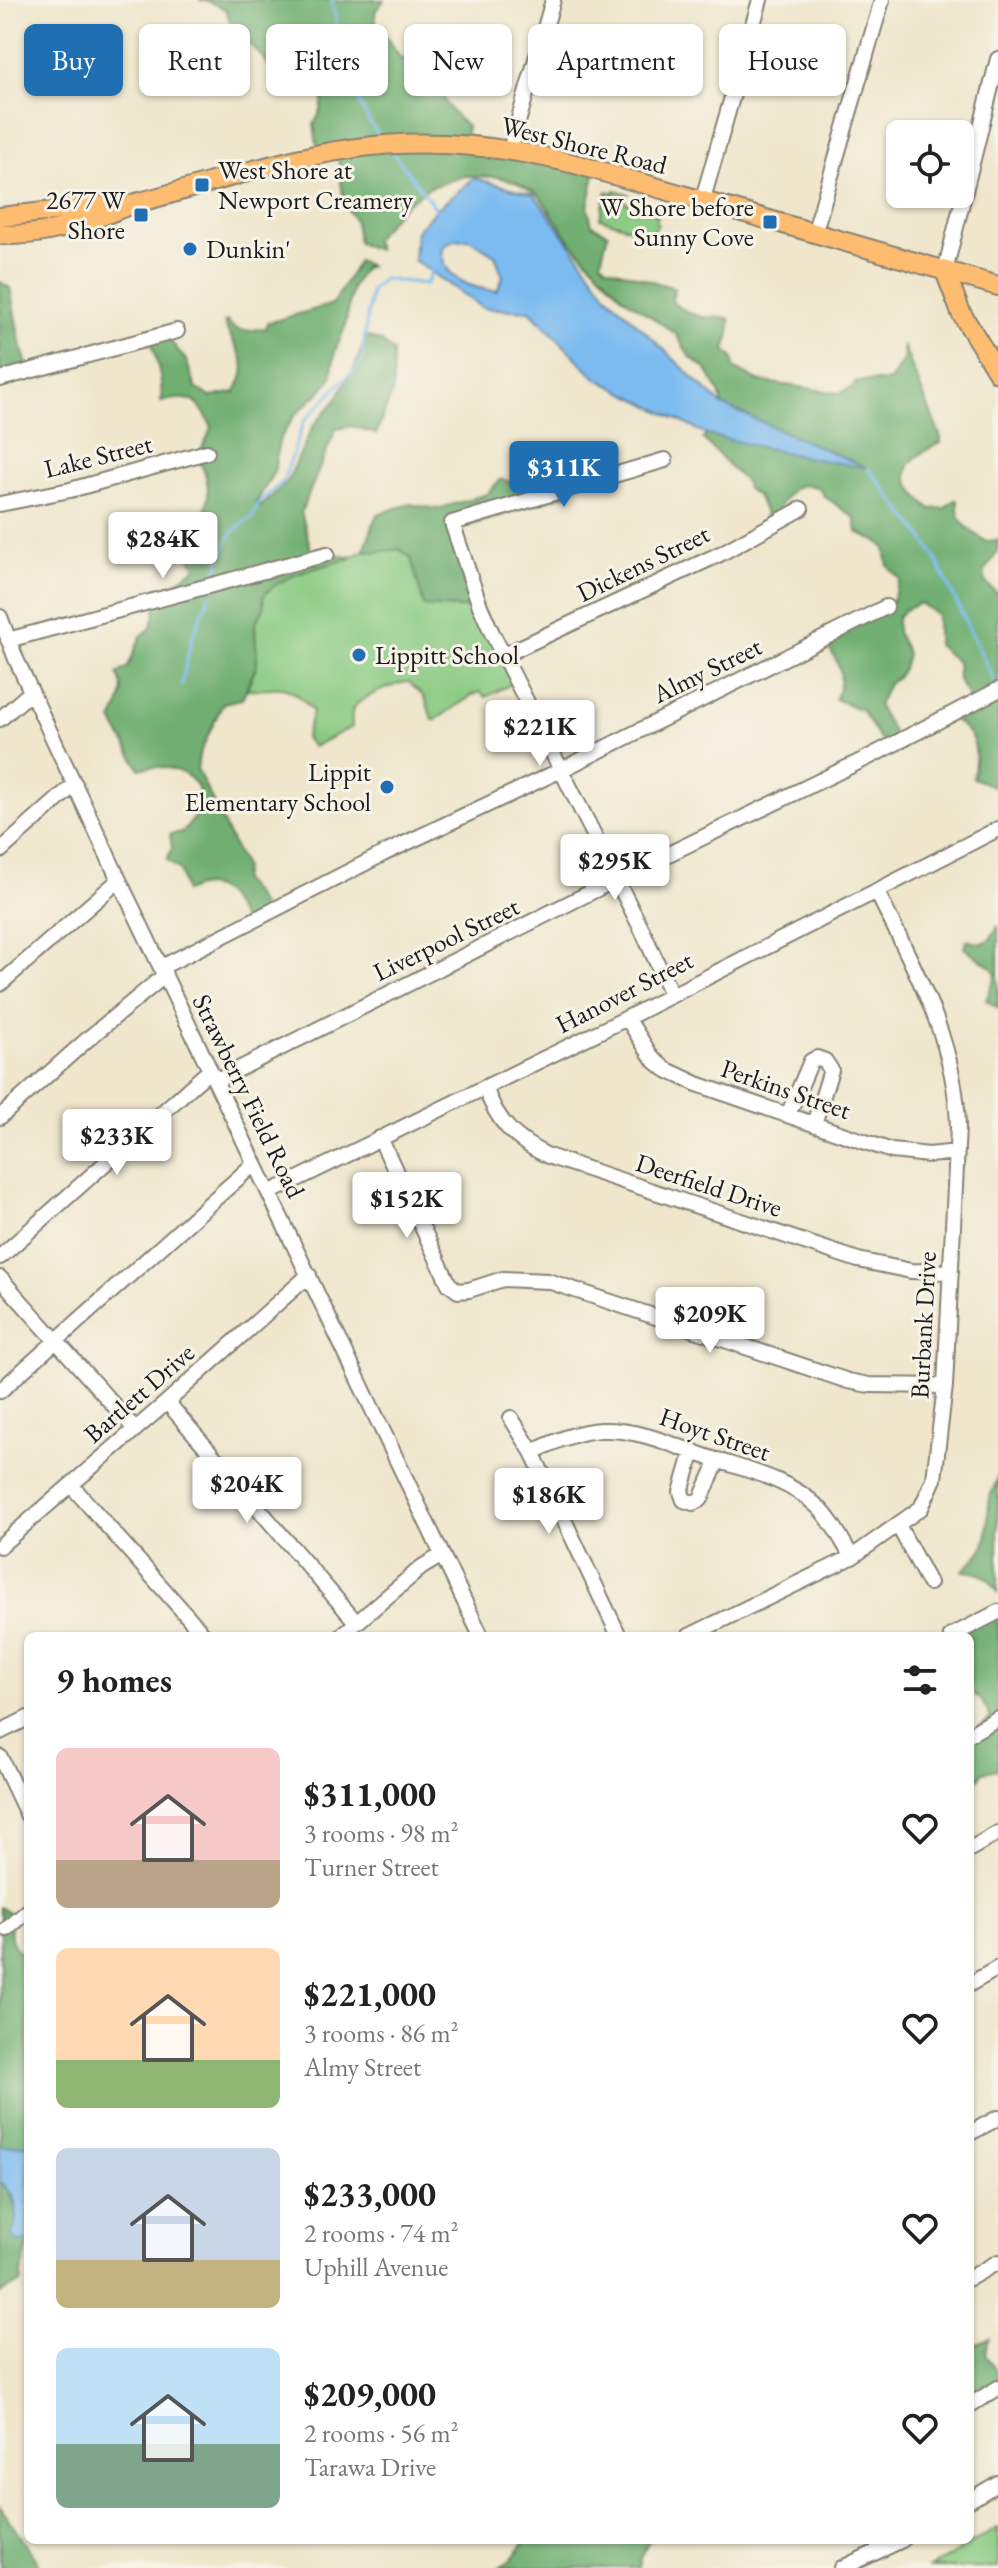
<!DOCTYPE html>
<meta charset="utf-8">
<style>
:root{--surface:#fff;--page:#f6f6f6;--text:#222;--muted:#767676;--accent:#1f6fb2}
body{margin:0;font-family:"EB Garamond",serif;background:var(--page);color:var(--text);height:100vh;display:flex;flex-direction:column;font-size:30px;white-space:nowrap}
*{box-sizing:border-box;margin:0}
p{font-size:26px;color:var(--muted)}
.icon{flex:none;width:44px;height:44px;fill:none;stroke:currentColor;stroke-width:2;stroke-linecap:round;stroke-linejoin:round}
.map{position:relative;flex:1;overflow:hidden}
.drawer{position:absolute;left:24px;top:1632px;width:950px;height:912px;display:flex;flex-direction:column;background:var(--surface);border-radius:12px;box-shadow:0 2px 6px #0004}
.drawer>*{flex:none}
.banner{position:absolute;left:24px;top:24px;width:950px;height:72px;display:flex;gap:16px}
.fabs{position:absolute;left:886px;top:120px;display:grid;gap:16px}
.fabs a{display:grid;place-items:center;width:88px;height:88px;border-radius:12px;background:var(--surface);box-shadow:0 2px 6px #0004;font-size:40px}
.price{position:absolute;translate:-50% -68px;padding:0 18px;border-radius:8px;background:#fff;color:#222;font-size:26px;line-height:52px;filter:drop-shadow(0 2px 4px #0008)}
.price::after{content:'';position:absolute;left:50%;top:48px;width:24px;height:18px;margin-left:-12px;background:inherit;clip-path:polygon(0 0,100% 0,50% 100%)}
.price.current{background:var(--accent);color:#fff}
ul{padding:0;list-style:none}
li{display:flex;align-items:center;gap:24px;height:200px;padding:0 32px}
li span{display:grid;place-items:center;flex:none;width:224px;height:160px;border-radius:12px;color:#555}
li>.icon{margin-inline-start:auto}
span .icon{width:96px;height:96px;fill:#fffc;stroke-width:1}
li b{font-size:34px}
h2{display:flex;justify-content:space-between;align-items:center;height:96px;padding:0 32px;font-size:34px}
.chip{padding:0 28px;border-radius:12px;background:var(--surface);box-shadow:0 2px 6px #0004;font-size:28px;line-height:72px}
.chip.current{background:var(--accent);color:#fff}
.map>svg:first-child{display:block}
</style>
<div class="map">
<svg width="998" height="2568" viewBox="0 0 998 2568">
<rect width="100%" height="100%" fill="#f7f3e8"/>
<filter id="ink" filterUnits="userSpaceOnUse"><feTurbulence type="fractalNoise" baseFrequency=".0125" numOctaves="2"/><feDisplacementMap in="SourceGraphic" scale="16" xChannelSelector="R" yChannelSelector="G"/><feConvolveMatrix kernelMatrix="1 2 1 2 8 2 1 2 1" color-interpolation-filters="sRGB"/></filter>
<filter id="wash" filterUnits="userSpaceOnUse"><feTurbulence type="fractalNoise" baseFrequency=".006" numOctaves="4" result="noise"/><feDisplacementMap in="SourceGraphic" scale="32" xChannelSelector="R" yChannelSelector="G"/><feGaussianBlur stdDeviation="1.8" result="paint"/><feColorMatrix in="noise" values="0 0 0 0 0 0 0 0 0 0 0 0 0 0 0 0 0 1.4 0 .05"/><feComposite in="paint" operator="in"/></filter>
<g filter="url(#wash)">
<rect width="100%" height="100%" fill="#efe6cc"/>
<!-- green -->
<path fill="#8bcb83" stroke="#547450" stroke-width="2" d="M615,190L628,194L622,199L631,205L658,215L656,221L658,224L651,235L600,218L607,191L614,193Z
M400,549L411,558L425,606L480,609L515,682L486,697L480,692L473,695L434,721C428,713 429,703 423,696C419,690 413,688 409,682C397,682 361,698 354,707C350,713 352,720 352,727L313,747L305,738L313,711C288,681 283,688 247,690L257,664L255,624L264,608L263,597C281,569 336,568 364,550L377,552Z
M998,2528V2568H929Z"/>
<!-- forest -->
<path fill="#70af71" stroke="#466646" stroke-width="2" d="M199,0H384L375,12L377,30L390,41L402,61L424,27L427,45L439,55C435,86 443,108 467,126L465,142L596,169L588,207L592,225L608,233L601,261L607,267L674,288L672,302C681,309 691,315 703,317C713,319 720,315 730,319V334L725,350L733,358L734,368L758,381L840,393L853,387L857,381H890L904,359L903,345L941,438V443C898,461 897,480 931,509L945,508L954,500L958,501C956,523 968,529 985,541L998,540V552L985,570V582L998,594V788L973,778C978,743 977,737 949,716L971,702L958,680L957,662L937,645V615L920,603L904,610L897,618V632L907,654L903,668L897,678L888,683L878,706L898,741L885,748L862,710L835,699C848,671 837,661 822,637L892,601L900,579L888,566L885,548L880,543L857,532L855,518L824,496L818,487C800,483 794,484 784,500C779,507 777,510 778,519L768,521L758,497L746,488L745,482L703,439L710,429L725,417L719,392L705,368L690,357L676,334L623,297L572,243L538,194L516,182L498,177L464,176L428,188L400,209L374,239L377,250L358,243L355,221L344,204L337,150L318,151L314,125L321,110L325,88L321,76L297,63L284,75C268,70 265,58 254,48C249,44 241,41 236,37L226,10L208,1Z
M358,261L369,266L364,268L352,287L345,327L335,351L331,378L322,390L294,416L279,441L274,472L256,503L260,507L287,482L313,426L335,401L356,364L366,336L382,342L393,352V390L376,434L353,426L336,429L301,512L313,557L329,553L352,558C327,565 277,575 263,597L264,608L255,624L257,664L242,699L223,703L199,755L197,769L244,867L242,881L254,894L265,913L244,924C231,898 217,875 185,892L180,870L167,860L172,848L170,834L183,832L200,811C199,802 201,790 196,784C184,768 157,764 140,769L112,721C120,703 128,692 117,674L128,667L141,636L150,629L155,615V602L167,598L171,586L196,567L190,557L187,532C213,518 213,479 197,458L212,428C199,399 191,394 161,402C164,383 156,359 151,340L167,337L186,360L196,388L211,397L235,392C255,361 236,353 224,323L227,321C237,335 251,330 265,328L267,323L333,304Z
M0,282L10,288L20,342L29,371L0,380Z
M501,479L521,485L547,480L564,482L567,494L456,530L480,609L424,606L411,558L400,549L377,552L364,550L377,514L410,504L438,509L487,494Z
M998,925V1008L986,1000L996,974L991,967L964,948L967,940C985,947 991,942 998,925Z
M998,1475V1592C989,1576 981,1572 963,1571C968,1564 975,1559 980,1553C991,1536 986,1517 990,1498C991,1490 997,1484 998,1475Z
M998,1613V1769L983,1772L970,1790V1735L991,1718L980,1698L970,1693V1636H952Z
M0,1907L14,1916C6,1938 12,1946 28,1962V2145L0,2146Z
M0,2181C18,2198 18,2220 18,2242L28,2240C28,2258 20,2263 21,2282L0,2294Z
M989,2338L985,2354L998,2374V2383L970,2399V2346Z
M0,2506L41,2568H0Z
M526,2540H650L640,2558L638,2568H499L511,2559Z"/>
<!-- water -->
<path fill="#7cbbf0" stroke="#4c6c86" stroke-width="2" fill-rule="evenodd" d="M474,178L534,194L608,296L722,405L868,468L809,458L708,435L597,379L530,311L483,308L414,260L416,231L438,208ZM469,239L495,255L503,277L497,291C472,289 439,278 443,247L453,240Z
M28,2145V2240L18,2243L11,2236C20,2214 19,2199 0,2181V2146Z"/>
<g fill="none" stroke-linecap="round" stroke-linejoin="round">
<!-- stream -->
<path stroke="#7cbbf0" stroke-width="3" d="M332,0C341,49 348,97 381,138
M393,153L437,210
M868,468L921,535L934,555L994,681
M215,576C222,551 227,529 252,518L260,501L283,482L304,421L361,362L371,290L383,279L426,284L433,269
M181,686L192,638L210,595"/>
</g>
</g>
<g filter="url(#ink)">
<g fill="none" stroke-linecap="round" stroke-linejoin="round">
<defs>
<path id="minor" d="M510,150L553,0
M702,202L760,0
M814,234L882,0
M945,271L998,59
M0,379L177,331
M665,460L452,523L480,606L492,633L644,934L671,994
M0,504L70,490L207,452
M0,617L16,659L119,880L481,1636
M8,640L327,554
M504,655L720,554L801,509
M0,719L31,692
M0,851L75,784
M162,967L385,853L561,770L886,607
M0,984L119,880
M627,1018L653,1059L665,1069L697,1084L892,1151L929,1155L957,1152
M215,1081L617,879L867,758L998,690
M485,1087C497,1122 515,1140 548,1156L858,1260L911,1271L951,1272
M788,1115L811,1061L817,1058L825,1061L831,1070L814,1124
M0,1117L89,1038L165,975
M380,1138L449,1284L458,1291L469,1290L503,1279L548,1281L848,1381L869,1385L945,1386
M269,1193L627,1018L998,829
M0,1257L210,1070
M0,1278L135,1429
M0,1391L255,1163
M167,1402L356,1622
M511,1418L532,1452L619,1636
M693,1451L681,1492L684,1500L693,1503L701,1499L718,1460
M532,1452C554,1442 577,1431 601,1430C640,1429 672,1445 707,1457C746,1470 787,1478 818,1507C832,1520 842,1541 852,1557
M71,1485L205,1636
M898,1525L929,1583
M0,1546L167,1402L309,1275
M341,1636L422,1567L442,1555
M689,1636L852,1557L921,1508L934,1479L945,1386L958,1127C956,1040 914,968 877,892
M951,1636L998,1612
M0,1732L28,1718
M970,1734L998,1718
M0,1757L28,1816
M970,1849L998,1833
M7,1929L28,1911
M970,1984L998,1968
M970,2133L998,2118
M970,2278L998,2262
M970,2405L998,2388
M970,2500L998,2483
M842,2568L902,2540"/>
<path id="major" d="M0,217L106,205
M0,235C33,236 65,229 96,218C109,214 122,207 136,203C207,185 276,160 349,149C425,137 505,146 579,165L998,286
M945,271L961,313L998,373"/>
</defs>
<!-- minor casing -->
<use href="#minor" stroke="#868174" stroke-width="18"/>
<!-- major casing -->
<use href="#major" stroke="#868174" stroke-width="22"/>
<!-- minor -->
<use href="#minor" stroke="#fff" stroke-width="14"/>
<!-- major -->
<use href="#major" stroke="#febc70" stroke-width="18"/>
</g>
</g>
<!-- markers -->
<g fill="#1f6fb2" stroke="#f7f3e8" stroke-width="3">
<rect x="194" y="177" width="16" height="16" rx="4"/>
<rect x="133" y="207" width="16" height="16" rx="4"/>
<rect x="762" y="214" width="16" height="16" rx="4"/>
<circle cx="190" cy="249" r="8"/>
<circle cx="359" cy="655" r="8"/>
<circle cx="387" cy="787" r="8"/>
</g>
<g text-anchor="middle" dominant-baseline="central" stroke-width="6" stroke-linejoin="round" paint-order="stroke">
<!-- street labels -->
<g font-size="26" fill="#1c1c1c" stroke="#f7f3e8">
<text transform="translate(584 145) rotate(14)">West Shore Road</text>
<text transform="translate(98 456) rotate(-14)">Lake Street</text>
<text transform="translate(643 563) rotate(-26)">Dickens Street</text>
<text transform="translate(707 670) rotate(-26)">Almy Street</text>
<text transform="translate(446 939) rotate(-26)">Liverpool Street</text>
<text transform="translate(624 992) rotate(-27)">Hanover Street</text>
<text transform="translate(786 1089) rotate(19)">Perkins Street</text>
<text transform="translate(249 1096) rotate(64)">Strawberry Field Road</text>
<text transform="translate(709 1185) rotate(18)">Deerfield Drive</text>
<text transform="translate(923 1325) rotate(-87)">Burbank Drive</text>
<text transform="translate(139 1393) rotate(-41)">Bartlett Drive</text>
<text transform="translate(715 1434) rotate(19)">Hoyt Street</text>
</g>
<!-- poi labels -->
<g font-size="26" fill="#1c1c1c" stroke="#f7f3e8" text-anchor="start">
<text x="218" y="170">West Shore at<tspan x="218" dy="30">Newport Creamery</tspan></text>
<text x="125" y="200" text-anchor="end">2677 W<tspan x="125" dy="30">Shore</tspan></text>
<text x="754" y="207" text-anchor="end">W Shore before<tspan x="754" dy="30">Sunny Cove</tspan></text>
<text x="206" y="249">Dunkin'</text>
<text x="375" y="655">Lippitt School</text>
<text x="371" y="772" text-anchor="end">Lippit<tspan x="371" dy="30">Elementary School</tspan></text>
</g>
</g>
</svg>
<div class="fabs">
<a><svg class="icon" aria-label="locate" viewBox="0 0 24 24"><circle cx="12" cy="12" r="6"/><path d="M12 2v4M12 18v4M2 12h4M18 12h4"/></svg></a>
</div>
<b class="price current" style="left:564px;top:509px">$311K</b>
<b class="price" style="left:163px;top:580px">$284K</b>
<b class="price" style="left:540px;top:768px">$221K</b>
<b class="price" style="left:615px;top:902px">$295K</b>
<b class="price" style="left:117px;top:1177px">$233K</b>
<b class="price" style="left:407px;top:1240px">$152K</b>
<b class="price" style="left:710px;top:1355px">$209K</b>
<b class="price" style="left:247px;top:1525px">$204K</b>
<b class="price" style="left:549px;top:1536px">$186K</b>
<div class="banner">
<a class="chip current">Buy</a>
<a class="chip">Rent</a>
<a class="chip">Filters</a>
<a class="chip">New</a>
<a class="chip">Apartment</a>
<a class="chip">House</a>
</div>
<section class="drawer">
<h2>9 homes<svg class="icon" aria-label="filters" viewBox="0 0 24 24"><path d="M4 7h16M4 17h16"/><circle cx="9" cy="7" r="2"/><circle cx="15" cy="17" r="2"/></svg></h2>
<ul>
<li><span style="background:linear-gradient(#f6c9c9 70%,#b9a48a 0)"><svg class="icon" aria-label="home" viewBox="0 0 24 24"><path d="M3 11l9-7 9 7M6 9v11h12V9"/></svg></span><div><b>$311,000</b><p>3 rooms · 98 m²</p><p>Turner Street</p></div><svg class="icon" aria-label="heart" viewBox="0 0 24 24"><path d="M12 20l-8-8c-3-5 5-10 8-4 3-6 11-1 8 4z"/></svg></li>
<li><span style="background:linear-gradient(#ffd9b3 70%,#8fb573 0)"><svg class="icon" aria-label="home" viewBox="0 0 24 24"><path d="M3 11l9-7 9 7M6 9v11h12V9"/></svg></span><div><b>$221,000</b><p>3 rooms · 86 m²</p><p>Almy Street</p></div><svg class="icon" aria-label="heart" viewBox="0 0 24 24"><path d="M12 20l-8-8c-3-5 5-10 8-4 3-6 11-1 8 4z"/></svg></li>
<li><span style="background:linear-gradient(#c9d6e8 70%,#c2b280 0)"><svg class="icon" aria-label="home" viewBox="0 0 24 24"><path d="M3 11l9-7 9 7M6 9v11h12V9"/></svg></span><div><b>$233,000</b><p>2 rooms · 74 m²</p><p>Uphill Avenue</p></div><svg class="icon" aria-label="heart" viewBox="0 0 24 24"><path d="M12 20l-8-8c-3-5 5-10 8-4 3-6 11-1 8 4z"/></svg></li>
<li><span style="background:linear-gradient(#bfe0f5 60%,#7fa58c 0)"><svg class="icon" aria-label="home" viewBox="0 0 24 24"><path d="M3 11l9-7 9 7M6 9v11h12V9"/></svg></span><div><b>$209,000</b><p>2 rooms · 56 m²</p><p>Tarawa Drive</p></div><svg class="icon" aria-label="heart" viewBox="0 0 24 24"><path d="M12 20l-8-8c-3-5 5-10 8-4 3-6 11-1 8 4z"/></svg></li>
</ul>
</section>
</div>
